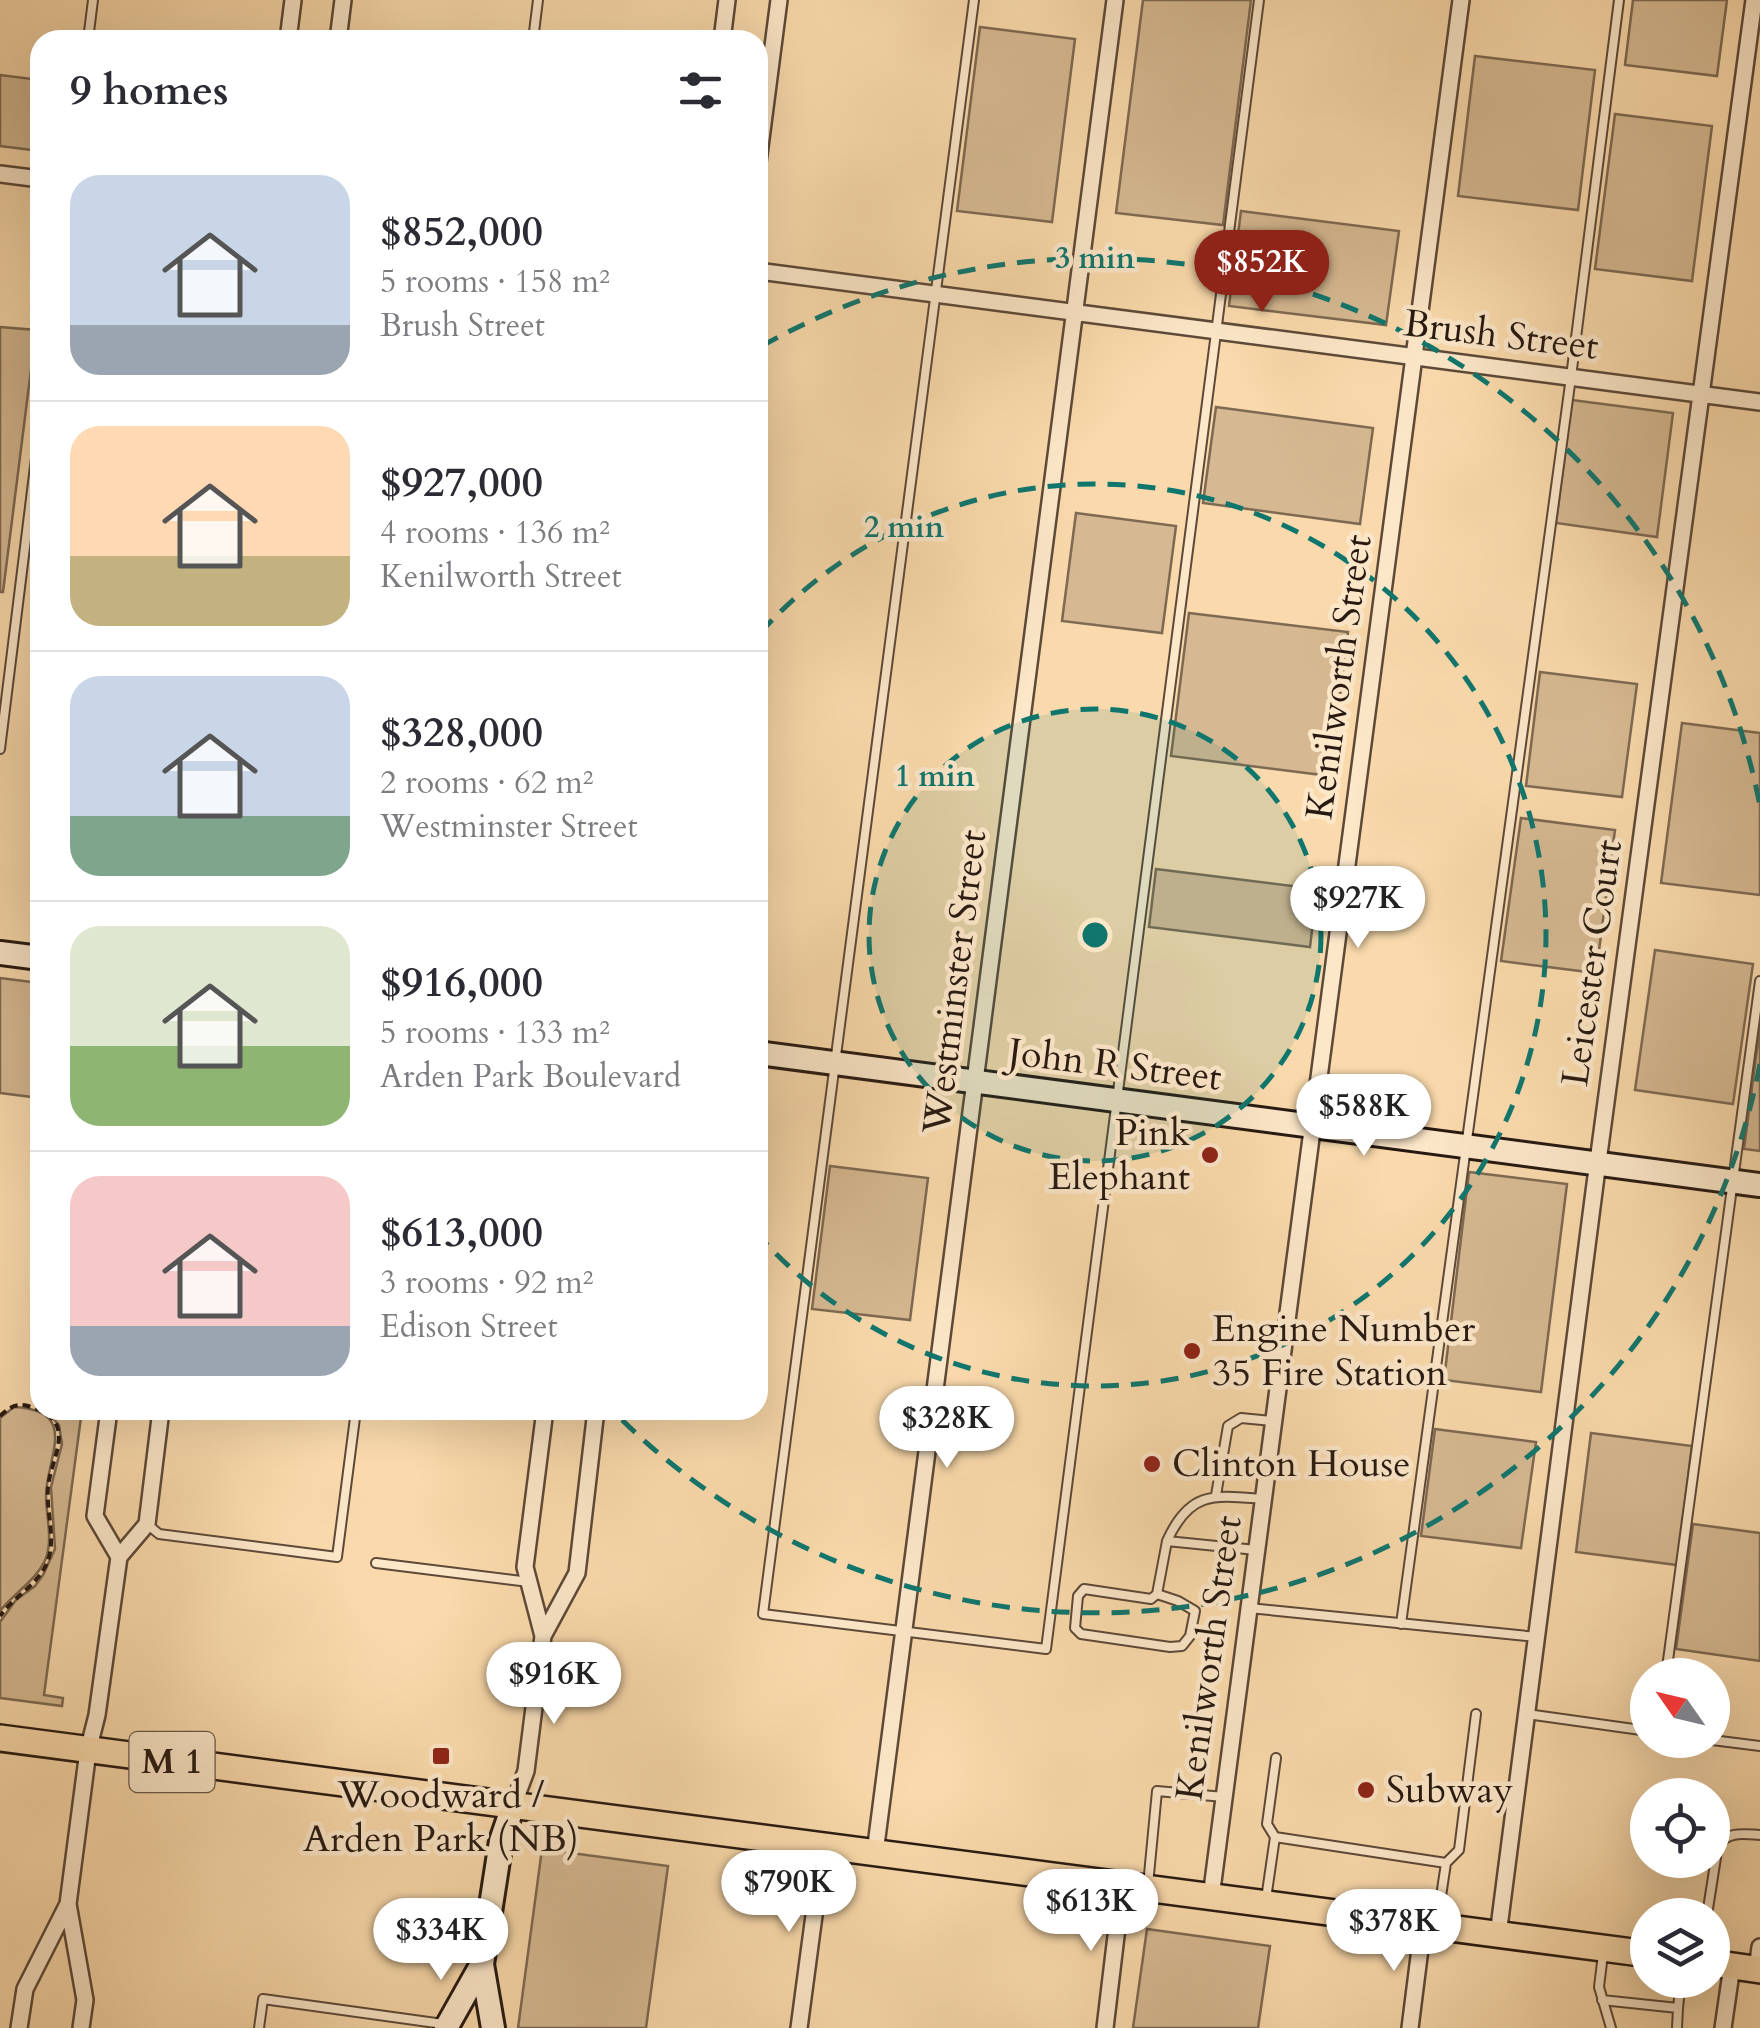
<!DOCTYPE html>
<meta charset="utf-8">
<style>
:root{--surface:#fff;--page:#f2f2f3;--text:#2b2b33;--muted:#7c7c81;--line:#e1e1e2;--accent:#8f2418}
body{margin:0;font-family:Cardo,serif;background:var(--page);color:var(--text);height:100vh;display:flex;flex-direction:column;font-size:38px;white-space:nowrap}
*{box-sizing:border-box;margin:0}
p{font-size:32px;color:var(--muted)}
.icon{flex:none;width:55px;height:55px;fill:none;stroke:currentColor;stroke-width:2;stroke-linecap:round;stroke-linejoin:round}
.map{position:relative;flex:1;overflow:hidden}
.details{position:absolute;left:30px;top:30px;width:738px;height:1390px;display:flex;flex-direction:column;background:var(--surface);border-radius:30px;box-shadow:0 10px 40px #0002}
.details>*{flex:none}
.needle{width:65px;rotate:304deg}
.controls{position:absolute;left:1630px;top:1658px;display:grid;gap:20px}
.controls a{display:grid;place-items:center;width:100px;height:100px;border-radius:50%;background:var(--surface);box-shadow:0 10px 40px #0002;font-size:50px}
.price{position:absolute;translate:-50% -85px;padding:0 22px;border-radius:35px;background:#fff;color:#222;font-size:32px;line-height:65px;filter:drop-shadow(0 2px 5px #0008)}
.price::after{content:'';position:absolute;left:50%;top:60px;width:30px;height:22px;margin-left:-15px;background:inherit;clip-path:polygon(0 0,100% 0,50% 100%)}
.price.on{background:var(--accent);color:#fff}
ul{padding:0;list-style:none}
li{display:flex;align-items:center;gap:30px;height:250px;padding:0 40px}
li+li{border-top:2px solid var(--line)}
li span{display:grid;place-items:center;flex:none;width:280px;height:200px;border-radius:30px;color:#555}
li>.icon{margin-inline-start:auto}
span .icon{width:120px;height:120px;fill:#fffc;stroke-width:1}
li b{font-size:42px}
h2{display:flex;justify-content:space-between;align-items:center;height:120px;padding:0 40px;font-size:42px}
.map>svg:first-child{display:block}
</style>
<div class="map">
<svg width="1760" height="2028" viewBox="0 0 1760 2028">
<rect width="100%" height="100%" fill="#fadaac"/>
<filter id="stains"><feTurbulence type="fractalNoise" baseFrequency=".002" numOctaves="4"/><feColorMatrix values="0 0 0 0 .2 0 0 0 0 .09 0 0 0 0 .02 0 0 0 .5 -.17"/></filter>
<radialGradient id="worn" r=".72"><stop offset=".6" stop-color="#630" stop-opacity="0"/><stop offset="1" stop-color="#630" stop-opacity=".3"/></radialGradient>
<!-- green -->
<path fill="#d6b992" stroke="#7e6952" stroke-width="2.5" d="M1143,0H1251L1223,225L1116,213Z
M1633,0H1727L1717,76L1625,65Z
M980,27L1075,39L1052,222L957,211Z
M1475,56L1595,70L1578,210L1458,196Z
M0,75L40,80V151L0,146Z
M1615,114L1712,126L1692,281L1595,269Z
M1241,211L1399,231L1386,325L1229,306Z
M0,327L36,330L3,592H0Z
M1572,400L1673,413L1657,537L1556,523Z
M1216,407L1373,428L1360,524L1203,503Z
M1076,513L1176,526L1162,633L1062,621Z
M1189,613L1348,632L1330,776L1171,756Z
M1540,672L1637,684L1622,797L1526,786Z
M1682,723L1760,733V895L1661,883Z
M1521,818L1615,830L1596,973L1501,961Z
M1156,869L1317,889L1310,947L1149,927Z
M1655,950L1753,964L1733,1104L1635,1090Z
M0,978L40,983V1098L0,1093Z
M1760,1026V1151L1744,1149Z
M830,1166L928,1178L910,1320L812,1309Z
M1469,1172L1567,1184L1541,1392L1444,1380Z
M14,1407C81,1410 46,1458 46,1496C46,1516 53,1538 46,1558C37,1580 14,1593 0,1611V1418Z
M45,1410H82L44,1695L63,1698L62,1706L0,1698V1622L16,1600L35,1586L43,1575L55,1549L51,1487L62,1444L59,1425Z
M1435,1429L1536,1442L1521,1548L1421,1536Z
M1591,1433L1692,1446L1677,1565L1576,1552Z
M1693,1524L1760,1533V1661L1676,1649Z
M542,1849L668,1866L646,2028H518Z
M1147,1929L1270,1946L1258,2028H1133Z"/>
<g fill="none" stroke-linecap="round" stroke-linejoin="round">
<defs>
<path id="lane" d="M974,0L763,1614L1046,1649L1259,0
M88,40L93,0
M533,40L538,0
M0,749L40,426
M1216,1495L1228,1426L1241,1418L1273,1421
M147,1524L159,1534L337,1557L356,1410
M1167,1541C1190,1490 1215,1495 1263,1499
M376,1563L529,1582
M1157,1594L1178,1601L1195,1611L1190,1636L1182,1646L1170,1647L1081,1634L1075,1628L1078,1596L1084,1589L1151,1599L1157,1594L1167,1541L1256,1550
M1249,1608L1537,1637
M1401,1624L1571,377L1619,0
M1666,1675L1760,981
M1527,1714L1648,1731
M1712,1740L1760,1746
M1275,1837L1267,1824L1276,1758
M1446,1863L1459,1850L1476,1714
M1148,1885L1157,1791L1224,1797
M1266,1899L1275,1837L1446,1863L1437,1923
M1707,1915L1718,1845C1729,1831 1743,1834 1760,1835
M1603,1954L1599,1987L1611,2028
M1602,2000L1678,2008L1677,2028
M1678,2008L1681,1980
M259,2028L263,1999L443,2024"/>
<path id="street" d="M288,40L293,0
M338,40L343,0
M722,40L727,0
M758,162L779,0
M0,174L40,179
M758,271L1760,402
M109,1410L95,1516L119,1557
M545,1410L525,1567L543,1636L577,1573L596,1410
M513,1806L526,1771L543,1636
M875,1853L1115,0
M1211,1897L1461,0
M1498,1935L1595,1184L1754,0
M1757,1969L1760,1947
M19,2028L25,1989L68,1904
M81,2028L85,2000L68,1904L88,1751L97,1715L119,1557L147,1524L161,1410
M799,2028L823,1848
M1105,2028L1122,1886
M1410,2028L1423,1925
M1723,2028L1732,1966"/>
<path id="secondary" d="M0,953L40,958
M758,1053L1760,1185
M446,2028L482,1964
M493,2028L482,1964L501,1841L513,1806"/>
<path id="primary" d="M0,1738L1648,1954
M1712,1963L1760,1970"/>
</defs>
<!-- lane casing -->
<use href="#lane" stroke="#5c4938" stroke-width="12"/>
<!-- street casing -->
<use href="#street" stroke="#5c4938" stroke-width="20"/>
<!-- secondary casing -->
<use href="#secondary" stroke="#271911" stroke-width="28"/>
<!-- primary casing -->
<use href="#primary" stroke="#271911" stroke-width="30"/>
<!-- path -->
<path stroke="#271911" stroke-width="4" stroke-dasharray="8 5" stroke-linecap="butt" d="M0,1416C12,1405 18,1402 34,1408C78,1423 51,1457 48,1487C46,1510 55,1534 49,1557C42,1583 15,1595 0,1616"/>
<!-- lane -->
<use href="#lane" stroke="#fce7c9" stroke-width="8"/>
<!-- street -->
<use href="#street" stroke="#fce7c9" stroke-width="15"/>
<!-- secondary -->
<use href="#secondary" stroke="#fce7c9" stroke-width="22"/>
<!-- primary -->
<use href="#primary" stroke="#fadaac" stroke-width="25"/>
</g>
<!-- distance rings -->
<circle cx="1095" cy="935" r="226" fill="#0f766e" fill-opacity=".12"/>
<g fill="none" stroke="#0f766e" stroke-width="5" stroke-dasharray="18 12">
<circle cx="1095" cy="935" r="226"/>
<path d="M760 633A451 451 0 1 1 760 1237"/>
<path d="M1760 1064A677 677 0 0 1 616 1414M762 346A677 677 0 0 1 1760 806"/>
</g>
<!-- markers -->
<g fill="#8f2418" stroke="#fce7c9" stroke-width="4">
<circle cx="1210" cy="1155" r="10"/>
<circle cx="1192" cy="1351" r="10"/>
<circle cx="1152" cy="1464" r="10"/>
<rect x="431" y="1746" width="20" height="20" rx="5"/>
<circle cx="1366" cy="1790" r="10"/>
</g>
<g text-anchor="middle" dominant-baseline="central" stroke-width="9" stroke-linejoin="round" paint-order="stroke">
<!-- shield labels -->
<rect fill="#fce7c9" stroke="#675748" stroke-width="2.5" x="129.5" y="1732" width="85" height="60" rx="8"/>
<g font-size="35" font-weight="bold" fill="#271911">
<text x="172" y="1762">M 1</text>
</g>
<!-- street labels -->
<g font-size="38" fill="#271911" stroke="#fce7c9">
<text transform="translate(1501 335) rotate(7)">Brush Street</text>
<text transform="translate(1339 677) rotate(-82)">Kenilworth Street</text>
<text transform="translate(1592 963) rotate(-82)">Leicester Court</text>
<text transform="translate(955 982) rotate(-83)">Westminster Street</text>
<text transform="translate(1115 1065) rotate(7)">John R Street</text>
<text transform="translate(1209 1658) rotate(-82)">Kenilworth Street</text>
</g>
<!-- poi labels -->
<g font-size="38" fill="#271911" stroke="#fce7c9" text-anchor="start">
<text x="1190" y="1133" text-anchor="end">Pink<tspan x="1190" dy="44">Elephant</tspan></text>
<text x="1212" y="1329">Engine Number<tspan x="1212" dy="44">35 Fire Station</tspan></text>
<text x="1172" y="1464">Clinton House</text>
<text x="1386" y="1790">Subway</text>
<text x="441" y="1795" text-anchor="middle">Woodward /<tspan x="441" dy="44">Arden Park (NB)</tspan></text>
</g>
</g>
<circle cx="1095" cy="935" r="15" fill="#0f766e" stroke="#fce7c9" stroke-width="5"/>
<g font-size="30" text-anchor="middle" font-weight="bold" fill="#0f766e" stroke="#fce7c9" stroke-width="9" stroke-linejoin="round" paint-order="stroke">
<text x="1095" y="268">3 min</text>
<text x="904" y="537">2 min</text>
<text x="935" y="786">1 min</text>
</g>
<rect width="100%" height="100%" filter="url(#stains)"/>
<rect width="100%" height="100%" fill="url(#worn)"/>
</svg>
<div class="controls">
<a><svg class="needle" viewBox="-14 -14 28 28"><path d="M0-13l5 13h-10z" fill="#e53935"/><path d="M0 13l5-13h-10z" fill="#7c7c81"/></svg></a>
<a><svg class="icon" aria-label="locate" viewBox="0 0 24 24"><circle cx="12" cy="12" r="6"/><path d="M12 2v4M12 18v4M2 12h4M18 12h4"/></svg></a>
<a><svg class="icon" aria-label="layers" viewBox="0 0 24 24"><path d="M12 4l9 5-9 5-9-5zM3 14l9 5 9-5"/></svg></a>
</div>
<b class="price on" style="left:1262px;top:315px">$852K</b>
<b class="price" style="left:1358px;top:951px">$927K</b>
<b class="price" style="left:1364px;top:1159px">$588K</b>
<b class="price" style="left:947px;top:1471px">$328K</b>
<b class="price" style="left:554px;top:1727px">$916K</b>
<b class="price" style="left:789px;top:1935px">$790K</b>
<b class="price" style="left:1091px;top:1954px">$613K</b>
<b class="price" style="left:1394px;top:1974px">$378K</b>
<b class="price" style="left:441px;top:1983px">$334K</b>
<section class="details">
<h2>9 homes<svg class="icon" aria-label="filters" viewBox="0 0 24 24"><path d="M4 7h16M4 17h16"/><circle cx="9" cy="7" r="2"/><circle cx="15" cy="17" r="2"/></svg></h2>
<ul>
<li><span style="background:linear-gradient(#c9d6e8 75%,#9aa5b1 0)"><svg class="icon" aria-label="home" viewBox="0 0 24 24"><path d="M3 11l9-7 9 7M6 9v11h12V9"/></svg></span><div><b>$852,000</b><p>5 rooms · 158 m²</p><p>Brush Street</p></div></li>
<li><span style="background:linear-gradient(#ffd9b3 65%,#c2b280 0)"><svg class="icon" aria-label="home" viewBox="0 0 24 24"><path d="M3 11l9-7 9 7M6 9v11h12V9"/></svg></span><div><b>$927,000</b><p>4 rooms · 136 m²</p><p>Kenilworth Street</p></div></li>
<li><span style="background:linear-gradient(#c9d6e8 70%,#7fa58c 0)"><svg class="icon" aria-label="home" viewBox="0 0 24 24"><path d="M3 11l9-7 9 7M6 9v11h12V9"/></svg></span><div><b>$328,000</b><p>2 rooms · 62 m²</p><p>Westminster Street</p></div></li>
<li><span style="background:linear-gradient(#dfe7d0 60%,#8fb573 0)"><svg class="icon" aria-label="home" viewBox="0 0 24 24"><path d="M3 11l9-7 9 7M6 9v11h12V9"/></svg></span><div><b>$916,000</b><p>5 rooms · 133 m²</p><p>Arden Park Boulevard</p></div></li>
<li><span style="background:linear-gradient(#f6c9c9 75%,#9aa5b1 0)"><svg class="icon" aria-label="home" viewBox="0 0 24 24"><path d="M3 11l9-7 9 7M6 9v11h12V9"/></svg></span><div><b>$613,000</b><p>3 rooms · 92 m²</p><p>Edison Street</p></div></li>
</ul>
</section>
</div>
